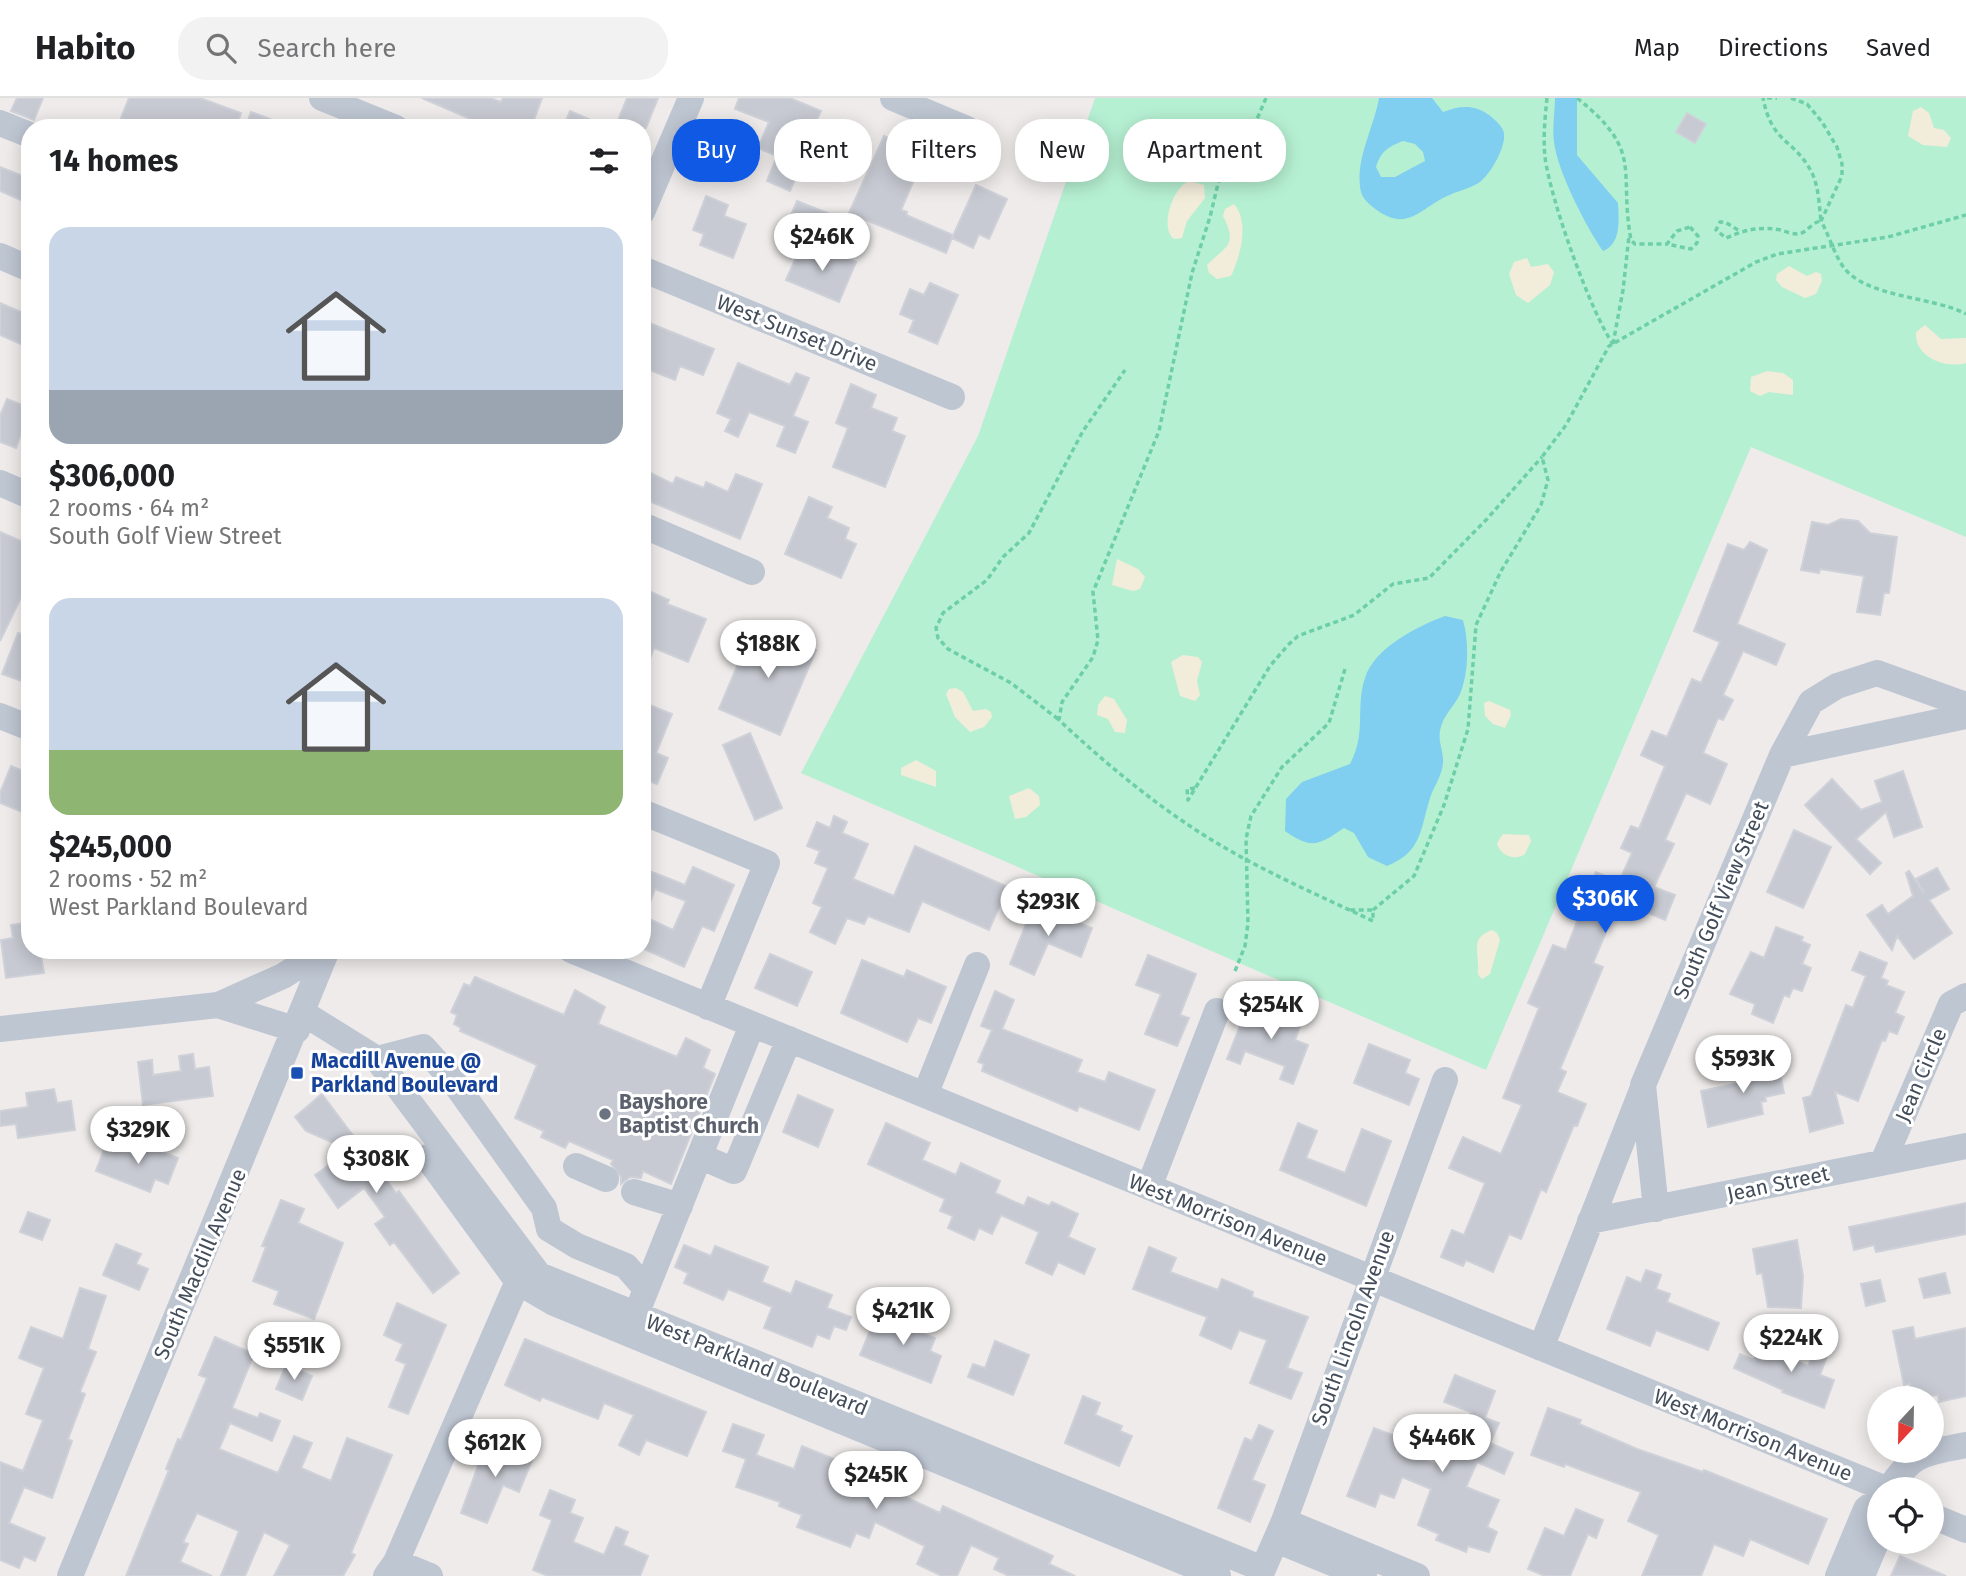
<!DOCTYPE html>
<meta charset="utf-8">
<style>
:root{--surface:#fff;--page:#f2f2f2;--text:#202124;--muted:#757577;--line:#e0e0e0;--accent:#1059e4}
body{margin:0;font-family:"Fira Sans",sans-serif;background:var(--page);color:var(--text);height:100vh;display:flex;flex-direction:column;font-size:26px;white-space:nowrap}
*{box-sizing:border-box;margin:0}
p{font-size:23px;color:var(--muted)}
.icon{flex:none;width:38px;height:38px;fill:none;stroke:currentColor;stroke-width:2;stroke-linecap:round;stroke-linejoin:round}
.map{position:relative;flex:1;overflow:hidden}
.details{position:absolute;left:21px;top:21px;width:630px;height:840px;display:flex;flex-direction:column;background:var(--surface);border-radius:28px;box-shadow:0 4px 18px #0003}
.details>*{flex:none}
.banner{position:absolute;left:672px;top:21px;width:665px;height:63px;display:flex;gap:14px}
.needle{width:46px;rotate:202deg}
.tools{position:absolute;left:1867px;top:1288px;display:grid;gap:14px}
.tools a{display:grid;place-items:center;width:77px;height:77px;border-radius:50%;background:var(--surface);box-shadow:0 4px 18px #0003;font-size:35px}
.price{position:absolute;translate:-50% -60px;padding:0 16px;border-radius:24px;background:#fff;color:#222;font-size:23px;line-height:46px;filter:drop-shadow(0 2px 4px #0008)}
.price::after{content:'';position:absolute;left:50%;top:42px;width:21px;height:16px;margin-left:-10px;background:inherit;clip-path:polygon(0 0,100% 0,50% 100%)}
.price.selected{background:var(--accent);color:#fff}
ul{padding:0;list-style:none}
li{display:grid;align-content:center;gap:14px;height:371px;padding:0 28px}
li span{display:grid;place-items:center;height:217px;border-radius:21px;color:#555}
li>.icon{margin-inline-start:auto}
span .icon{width:126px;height:126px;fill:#fffc;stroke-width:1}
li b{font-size:30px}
h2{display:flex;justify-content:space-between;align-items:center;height:84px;padding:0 28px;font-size:30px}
.chip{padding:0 24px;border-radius:28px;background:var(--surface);box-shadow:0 4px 18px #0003;font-size:24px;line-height:63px}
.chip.selected{background:var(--accent);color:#fff}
header{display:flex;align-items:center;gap:42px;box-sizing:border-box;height:98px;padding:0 35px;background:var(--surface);border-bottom:2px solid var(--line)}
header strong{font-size:33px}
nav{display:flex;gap:38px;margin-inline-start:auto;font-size:24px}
.search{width:490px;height:63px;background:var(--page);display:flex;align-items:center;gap:18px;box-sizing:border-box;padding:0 24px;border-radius:28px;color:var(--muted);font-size:26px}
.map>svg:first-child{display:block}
</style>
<header>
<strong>Habito</strong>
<div class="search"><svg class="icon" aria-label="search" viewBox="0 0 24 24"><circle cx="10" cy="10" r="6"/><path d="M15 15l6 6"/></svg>Search here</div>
<nav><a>Map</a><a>Directions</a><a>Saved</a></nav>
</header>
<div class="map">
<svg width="1966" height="1478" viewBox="0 0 1966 1478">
<rect width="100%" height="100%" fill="#efebeb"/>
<!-- green -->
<path fill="#b6f0d2" d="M1095,0H1966V439L1751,349L1486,972L801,675L978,338Z"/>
<!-- sand -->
<path fill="#f2ecda" d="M1921,9L1929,15L1934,30L1944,32L1951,40L1947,49L1923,47L1908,38L1913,13Z
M1189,83L1204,87L1205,100L1187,123L1182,140L1174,141C1159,130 1173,89 1189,83Z
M1234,106C1250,125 1240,159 1231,178L1217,181L1209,175L1207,167C1227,147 1238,148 1223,118L1225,111Z
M1527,160L1531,169L1548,166L1554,174L1550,187L1528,205L1516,197L1509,176L1514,164Z
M1789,168L1807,178L1816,174L1821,176L1822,183L1816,196L1805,200L1782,189L1776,182L1777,176Z
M1925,227L1941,241L1966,240V265C1945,271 1914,259 1916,234Z
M1767,273L1783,275L1793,282V297L1769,294L1760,298L1750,293L1751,279Z
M1117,461L1138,471L1145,479L1140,491L1133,493L1112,487Z
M1183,557L1198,559L1202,564L1197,583L1200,597L1195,603L1180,598L1171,564Z
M956,590L963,594L973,613L986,611L991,614L992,619L984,629L970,634L955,619L946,596L949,591Z
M1105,598L1114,601L1127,622L1125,635L1115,634L1108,621L1097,617L1098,607Z
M1489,603L1510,612L1511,617L1505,630L1493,626L1485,618L1484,605Z
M916,662L936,673V689L901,677V670Z
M1029,690L1039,698L1040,707L1026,719L1015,721L1009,698Z
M1503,736L1529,737L1531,743L1525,756C1515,763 1500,758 1497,745Z
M1492,832L1497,835L1500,842L1490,876L1482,881C1475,874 1479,873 1478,865C1477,848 1473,839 1492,832Z"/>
<!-- water -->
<path fill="#80cef0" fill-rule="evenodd" d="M1379,0H1432L1443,14C1460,8 1473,6 1489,17C1493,20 1501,27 1503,32C1509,45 1490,77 1480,84C1469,91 1457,93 1445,99C1419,112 1406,135 1374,110C1368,105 1363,101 1361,94C1354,63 1374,30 1379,0ZM1403,43L1415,46L1423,54L1425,63L1395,79H1381L1376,69C1381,53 1388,49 1403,43Z
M1555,0H1577V57L1618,105C1619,123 1621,146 1603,153C1586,129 1557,72 1554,44C1552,30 1555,14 1555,0Z
M1445,518L1463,522C1469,543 1469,574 1460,596C1454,609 1442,618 1440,633C1438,644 1444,655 1443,665C1442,678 1434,688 1430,700C1420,732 1422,754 1387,768L1368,759L1354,735L1344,730C1319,747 1312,752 1285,733L1286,701L1302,684L1350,666C1367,634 1355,610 1365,580C1374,550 1418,528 1445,518Z"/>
<!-- building -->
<path fill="#c7cad2" stroke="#cfd1d8" stroke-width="2" fill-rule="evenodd" d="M17,0H43L34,22L11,13Z
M129,0H200L241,15L236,30H191L174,24L172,30H146L121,20Z
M422,0H490L501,4L503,0H542L531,30H491Z
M627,0H658L646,30H615Z
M739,0H790L821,13L814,28L852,44L839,77L803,63L790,93L767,83L777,58L758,50L769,24L735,11Z
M570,13L609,30H563Z
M251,14L289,28V30H245Z
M1687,15L1706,26L1695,45L1676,34Z
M884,38L925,56L901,112L907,114L906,117L953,137L946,155L849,115Z
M0,69L30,81V106L0,93Z
M976,87L1007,101L989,141L979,136L973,150L952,140Z
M706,98L728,107L724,118L746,126L733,160L700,147L704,136L693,132Z
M797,103L840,120L832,139L789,122Z
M816,147L856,164L839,204L786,182L798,155L811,160Z
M930,185L958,197L937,246L909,234L914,222L900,216L910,191L924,197Z
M0,205L30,218V250L0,237Z
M642,222L714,251L703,277L680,268L675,282L642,269Z
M738,265L790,287L796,275L809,280L793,318L808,324L795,355L777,348L785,328L749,314L738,339L725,333L731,321L717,315Z
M851,286L876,297L871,310L897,320L892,333L905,338L885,389L833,369L848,330L836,325Z
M7,301L30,310L16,350L0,344V318Z
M642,371L673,386L676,379L704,390L706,384L728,394L736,376L762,386L740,441L642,400Z
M809,399L832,409L827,420L849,430L845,441L856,446L841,480L785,456Z
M1841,421L1858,423L1870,435L1897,439L1889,495H1884L1880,517L1857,514L1864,478L1820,471L1819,475L1801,472L1812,424L1828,427Z
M0,434L30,447V481L0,543Z
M1750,444L1767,452L1737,526L1785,546L1776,567L1743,553L1723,597L1733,602L1723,622L1718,620L1703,655L1727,666L1710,706L1686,695L1665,742L1674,746L1654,789L1675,797L1665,822L1629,807L1626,812L1618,809L1615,813L1593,865L1603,869L1560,971L1566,974L1557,994L1586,1006L1577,1028L1574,1027L1546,1094L1541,1091L1521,1141L1509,1136L1493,1174L1466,1162L1463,1168L1441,1159L1452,1132L1464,1137L1485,1085L1449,1070L1463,1039L1501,1056L1522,1007L1503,1000L1539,910L1528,905L1553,847L1566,852L1596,774L1619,784L1632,755L1621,750L1631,728L1639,731L1665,668L1641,657L1652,633L1667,639L1692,581L1701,585L1720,544L1694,533L1728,446L1744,452Z
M642,490L669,502L667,506L706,521L688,564L654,550L644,577Z
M755,526L816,552L780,637L719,611Z
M18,535L30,539V586L2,576Z
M642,604L672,616L656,655L668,660L657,686L646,682L643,688Z
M750,635L782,710L755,722L723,647Z
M11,668L30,676V717L0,705V695Z
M1903,673L1922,729L1894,739L1886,714L1856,741L1881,765L1870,776L1805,707L1832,681L1861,712L1882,704L1875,683Z
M834,718L847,724L842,735L868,746L853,781L894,798L915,748L1008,789L989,832L922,803L909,834L868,818L864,826L847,820L835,846L810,834L822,809L813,805L828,770L815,765L820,753L807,748L817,724L830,730Z
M1794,732L1831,749L1803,810L1767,794Z
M693,769L734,787L714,833L702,828L684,869L642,850V770L685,787ZM655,791L686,803L673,832L645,819Z
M1937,770L1949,791L1929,802L1952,835L1914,861L1897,838L1892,852L1867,817L1882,807L1888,816L1913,798L1906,775L1909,773L1924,795L1916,781Z
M1034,806L1092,830L1081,859L1048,845L1034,877L1010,866Z
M30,824V852H40L44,875L6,880L1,842L13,840L11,827Z
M1776,829L1803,839L1801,843L1810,847L1802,866L1811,870L1802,893L1793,890L1789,899L1784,897L1773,925L1752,916L1755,906L1730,896L1751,854L1764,860Z
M1860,854L1887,865L1881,880L1888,883L1886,887L1904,894L1895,915L1904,919L1897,936L1889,933L1885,943L1882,942L1858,1003L1835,994L1843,1025L1810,1034L1803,1000L1811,998L1846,907L1853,910L1866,878L1852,872Z
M770,856L812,874L797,908L755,890Z
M1148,857L1196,876L1180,917L1189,920L1177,948L1145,936L1161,896L1136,887Z
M862,862L904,879L907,872L946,889L931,925L918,920L907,944L841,915Z
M475,879L564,917L575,892L605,909L598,926L677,959L686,940L710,952L703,970L715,976L671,1086L643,1073L641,1080L630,1079L621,1086V1079L611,1066L613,1062L569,1043L565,1050L541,1039L544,1033L515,1020L537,967L460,933L461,930L454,926L457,917L451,914L464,886L470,888Z
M995,893L1014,902L1002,931L1082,962L1077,974L1105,984L1109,974L1155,992L1139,1032L1079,1008L1077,1013L982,973L984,966L978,964L992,932L981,928Z
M1248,908L1287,923L1292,910L1305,915L1295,942L1308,947L1293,986L1280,981L1285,968L1245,953L1240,966L1227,961Z
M1369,946L1410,962L1405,975L1419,981L1409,1007L1354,985Z
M193,956L195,971L209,969L213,998L143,1007L138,964L152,962L153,977L181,973L179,958Z
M1777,961L1784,995L1765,999L1766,1003L1761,1004L1763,1016L1708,1029L1701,993L1749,983L1746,968Z
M54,991L57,1005L71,1003L75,1032L18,1040L16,1026L0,1028V1013L28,1009L26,995Z
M322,996L396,1095L399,1093L459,1175L433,1195L394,1144L390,1147L375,1126L385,1119L364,1090L338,1110L315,1077L350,1052L306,1033L295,1019Z
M798,997L833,1012L818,1049L783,1034Z
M886,1025L930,1045L922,1062L956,1077L961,1065L1000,1083L995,1095L1024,1108L1028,1099L1049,1108L1052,1104L1078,1116L1068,1139L1095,1151L1084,1176L1058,1164L1052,1177L1026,1165L1039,1134L1001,1117L992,1136L979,1130L974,1142L948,1130L953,1118L940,1113L945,1101L868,1066Z
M1298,1025L1317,1033L1306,1060L1345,1075L1362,1031L1391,1043L1366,1108L1280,1072Z
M138,1044L178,1060L168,1086L155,1081L150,1094L96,1073L106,1046L133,1057Z
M281,1102L304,1111L298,1125L343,1145L314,1221L274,1206L279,1193L253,1183L266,1149L262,1148Z
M1966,1105V1136L1876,1154L1874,1147L1854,1152L1849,1129Z
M28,1114L50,1122L42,1142L20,1134Z
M1797,1142L1803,1178L1801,1210L1768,1209L1762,1175L1757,1176L1753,1151Z
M116,1146L141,1156L136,1166L148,1171L139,1192L103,1177Z
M684,1147L711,1158L715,1148L768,1169L762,1184L791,1196L796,1183L832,1197L827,1210L851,1219L846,1232L834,1228L829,1241L817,1236L812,1249L764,1230L772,1209L728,1191L723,1202L684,1185L688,1175L675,1169Z
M1149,1149L1176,1160L1170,1174L1218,1192L1222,1181L1253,1194L1252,1199L1308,1219L1287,1270L1302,1275L1291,1301L1250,1285L1267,1242L1239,1232L1231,1251L1200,1237L1207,1219L1133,1191Z
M1646,1172L1661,1177L1656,1191L1670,1196L1667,1204L1719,1225L1708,1252L1656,1232L1650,1248L1607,1231L1627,1179L1641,1185Z
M1945,1175L1950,1195L1924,1200L1919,1181Z
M1880,1182L1885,1203L1866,1208L1861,1186Z
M80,1190L106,1198L88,1251L96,1254L80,1294L85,1296L68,1341L72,1343L52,1400L24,1389L9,1425L45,1440L35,1463L24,1458L19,1470L0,1462V1364L23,1373L43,1322L26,1316L44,1270L19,1260L31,1229L63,1241Z
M397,1205L446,1227L408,1316L389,1309L406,1266L396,1262L403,1246L384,1237Z
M893,1208L916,1217L911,1231L935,1240L930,1253L941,1258L931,1285L860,1257L871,1230L883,1235Z
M1913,1229L1915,1241L1966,1230V1298L1939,1304L1938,1297L1913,1300L1910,1285L1904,1287L1893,1233Z
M215,1239L254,1256L232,1310L258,1320L260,1315L280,1323L272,1343L230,1325L219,1351L278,1375L294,1338L312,1345L301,1370L331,1383L347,1340L392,1357L351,1455L355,1457L343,1478H274L290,1447L264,1434L245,1478H221L239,1433L197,1415L183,1444L188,1446L180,1464L212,1478H126L169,1372L166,1371L178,1341L181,1342L207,1280L199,1277Z
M525,1241L706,1314L687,1358L646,1342L639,1357L619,1347L634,1317L604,1305L598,1321L542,1299L540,1303L505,1287Z
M995,1243L1029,1257L1013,1297L968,1279L973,1266L985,1270Z
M1817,1245L1830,1250L1820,1277L1834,1282L1824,1310L1782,1294L1783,1292L1734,1270L1740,1256L1754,1262L1760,1248L1808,1268Z
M286,1267L312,1278L302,1302L276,1291Z
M1455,1277L1495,1293L1485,1320L1499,1325L1490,1345L1513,1355L1504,1376L1477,1364L1466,1389L1499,1402L1487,1429L1497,1434L1489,1454L1468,1448L1466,1454L1436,1442L1439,1436L1418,1427L1431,1391L1402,1379L1394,1400L1380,1395L1375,1409L1347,1398L1374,1330L1401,1340L1396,1354L1448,1370L1471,1314L1444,1304Z
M1083,1298L1100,1305L1095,1317L1122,1328L1120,1333L1132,1338L1119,1368L1065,1345Z
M1548,1310L1581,1322L1579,1326L1637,1351L1703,1374L1704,1372L1827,1421L1808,1466L1750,1441L1743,1458L1714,1446L1701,1478H1642L1659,1437L1628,1423L1641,1394L1565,1366L1564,1369L1531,1357Z
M733,1326L764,1337L756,1357L794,1371L802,1348L837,1362L836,1365L877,1381L875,1385L940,1415L943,1408L1053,1458L1049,1466L1075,1478H1009L994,1471L999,1460L971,1447L957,1478H942L917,1466L925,1448L875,1424L869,1440L856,1435L850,1449L797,1429L802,1417L779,1408L780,1404L736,1389L746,1361L723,1353Z
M1259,1327L1273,1333L1252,1382L1265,1387L1250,1424L1218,1410L1245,1340L1252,1343Z
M488,1340L533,1360L519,1394L503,1387L487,1425L461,1415Z
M550,1392L575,1402L570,1415L583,1420L573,1444L604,1457L616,1429L628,1434L623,1447L648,1458L640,1478H548L533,1472L552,1422L540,1417Z
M1576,1411L1603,1422L1596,1440L1588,1436L1570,1478H1545L1528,1471L1545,1430L1564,1438Z
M1900,1458L1946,1478H1891Z"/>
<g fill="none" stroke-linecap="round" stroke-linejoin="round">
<!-- path -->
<path stroke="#6dcfa8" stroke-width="3.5" stroke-dasharray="5 3.5" stroke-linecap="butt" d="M1266,0L1257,21L1223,65L1210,119L1192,175L1159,333L1093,494L1098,542L1093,559L1062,604L1059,622C1107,667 1159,710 1215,744C1265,774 1320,798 1373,823V812H1349
M1547,0C1545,19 1543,40 1545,59C1550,100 1590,213 1613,246
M1577,0C1645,54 1618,72 1631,142L1635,146H1667
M1767,0H1777
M1791,0L1807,6L1822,24L1837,49L1842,66V78L1821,123C1829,137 1833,153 1842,167C1863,200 1933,198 1966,216
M1690,129L1698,138L1697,145L1691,151L1667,146L1677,133Z
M1738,132L1725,124H1720L1716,132L1726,140C1744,132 1760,128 1781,132C1786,134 1792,136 1797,136C1807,136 1811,124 1821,123C1819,107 1819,88 1811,73C1793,40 1772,46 1763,0
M1613,246L1623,192L1629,138
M1058,621L1011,585L948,551L938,540L936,530L943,515L987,482L1003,459L1029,435L1083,333L1125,272
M1195,690L1187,691L1188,702L1270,568L1288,547L1298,538L1354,517L1393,486L1429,480L1486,422L1542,359
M1373,812L1414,778L1444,707L1468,631L1476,527L1501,473L1541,407L1548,382L1542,359L1566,327L1609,248L1756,164L1777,156L1888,139L1966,117
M1235,873L1245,848L1248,825L1246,741L1251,718L1282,669L1329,625L1345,571"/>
<!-- minor -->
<path stroke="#bec6d2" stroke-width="26" d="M322,0L396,30
M893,0L967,31
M0,25L30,37
M642,114L691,0
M0,158L30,171
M642,171L952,299
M0,385L30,398
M642,427L752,474
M0,618L30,630
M1782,657L1966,618
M642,714L767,765L708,909
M571,852L1886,1391
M218,907L283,878L324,852
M303,915L377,961L539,1177L1263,1471
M0,931L218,907L297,932
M377,961L423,949L451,980L544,1110L549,1131L577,1148L626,1168L646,1191
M925,997L977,867
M427,1059L518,1184L554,1205L1218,1478
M702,1059L734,1073L789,941
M1883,1064L1951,906L1966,898
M576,1068L606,1081
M1149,1089L1217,913
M634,1094L680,1108
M1656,1111L1643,987L1782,657L1811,604L1837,588L1877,575L1966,607
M1590,1123L1966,1048
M641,1204L752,927
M1541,1250L1642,992
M1889,1391C1914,1353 1924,1356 1966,1347
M1932,1418L1966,1432
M1284,1423L1417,1478
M1276,1442L1364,1478
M396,1464L430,1478
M70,1478L327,852
M386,1478L396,1464L525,1167
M1260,1478L1284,1423L1445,982
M1838,1478L1866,1411L1880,1400
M1862,1478L1880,1435"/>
</g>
<!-- markers -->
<rect fill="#1a4fb4" stroke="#fff" stroke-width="2.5" x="290" y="968" width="14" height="14" rx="3.5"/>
<circle fill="#6b7280" stroke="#fff" stroke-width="2.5" cx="605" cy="1016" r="7"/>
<g text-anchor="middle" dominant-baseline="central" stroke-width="6" stroke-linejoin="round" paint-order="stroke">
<!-- street labels -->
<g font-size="21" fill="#434d5a" stroke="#fff">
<text transform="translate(797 235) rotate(22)">West Sunset Drive</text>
<text transform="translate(1721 802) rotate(-67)">South Golf View Street</text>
<text transform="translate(1921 977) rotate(-67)">Jean Circle</text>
<text transform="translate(1778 1086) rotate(-12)">Jean Street</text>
<text transform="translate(1228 1122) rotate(22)">West Morrison Avenue</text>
<text transform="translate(200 1166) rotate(-67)">South Macdill Avenue</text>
<text transform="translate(1353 1230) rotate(-70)">South Lincoln Avenue</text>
<text transform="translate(757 1267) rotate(22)">West Parkland Boulevard</text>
<text transform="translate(1753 1337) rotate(22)">West Morrison Avenue</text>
</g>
<!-- transit labels -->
<g font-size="21" font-weight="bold" fill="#164399" stroke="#fff" text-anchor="start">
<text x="311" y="963">Macdill Avenue @<tspan x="311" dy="24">Parkland Boulevard</tspan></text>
</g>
<!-- worship labels -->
<g font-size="21" font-weight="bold" fill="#5b616d" stroke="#fff" text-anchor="start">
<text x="619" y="1004">Bayshore<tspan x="619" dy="24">Baptist Church</tspan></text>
</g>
</g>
</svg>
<div class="tools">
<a><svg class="needle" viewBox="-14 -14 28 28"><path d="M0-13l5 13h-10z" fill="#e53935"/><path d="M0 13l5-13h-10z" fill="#757577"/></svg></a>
<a><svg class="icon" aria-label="locate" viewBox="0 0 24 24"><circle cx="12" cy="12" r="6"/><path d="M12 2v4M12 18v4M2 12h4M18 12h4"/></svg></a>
</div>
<b class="price" style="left:822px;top:175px">$246K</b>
<b class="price" style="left:768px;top:582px">$188K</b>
<b class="price selected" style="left:1605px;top:837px">$306K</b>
<b class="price" style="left:1048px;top:840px">$293K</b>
<b class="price" style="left:1271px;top:943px">$254K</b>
<b class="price" style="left:1743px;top:997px">$593K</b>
<b class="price" style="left:138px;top:1068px">$329K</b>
<b class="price" style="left:376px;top:1097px">$308K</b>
<b class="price" style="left:903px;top:1249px">$421K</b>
<b class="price" style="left:1791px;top:1276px">$224K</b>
<b class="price" style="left:294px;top:1284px">$551K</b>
<b class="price" style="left:1442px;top:1376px">$446K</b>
<b class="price" style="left:495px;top:1381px">$612K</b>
<b class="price" style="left:876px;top:1413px">$245K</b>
<div class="banner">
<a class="chip selected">Buy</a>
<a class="chip">Rent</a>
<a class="chip">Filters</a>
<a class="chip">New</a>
<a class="chip">Apartment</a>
</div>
<section class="details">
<h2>14 homes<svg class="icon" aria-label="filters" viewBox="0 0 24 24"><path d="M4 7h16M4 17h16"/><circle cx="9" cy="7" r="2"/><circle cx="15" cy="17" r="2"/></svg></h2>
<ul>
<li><span style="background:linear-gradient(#c9d6e8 75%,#9aa5b1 0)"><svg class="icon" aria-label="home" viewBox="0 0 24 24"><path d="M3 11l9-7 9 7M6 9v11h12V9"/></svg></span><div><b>$306,000</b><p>2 rooms · 64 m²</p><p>South Golf View Street</p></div></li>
<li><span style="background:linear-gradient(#c9d6e8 70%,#8fb573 0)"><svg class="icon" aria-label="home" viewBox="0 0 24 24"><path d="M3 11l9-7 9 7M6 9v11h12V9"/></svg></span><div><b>$245,000</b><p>2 rooms · 52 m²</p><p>West Parkland Boulevard</p></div></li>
</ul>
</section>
</div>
